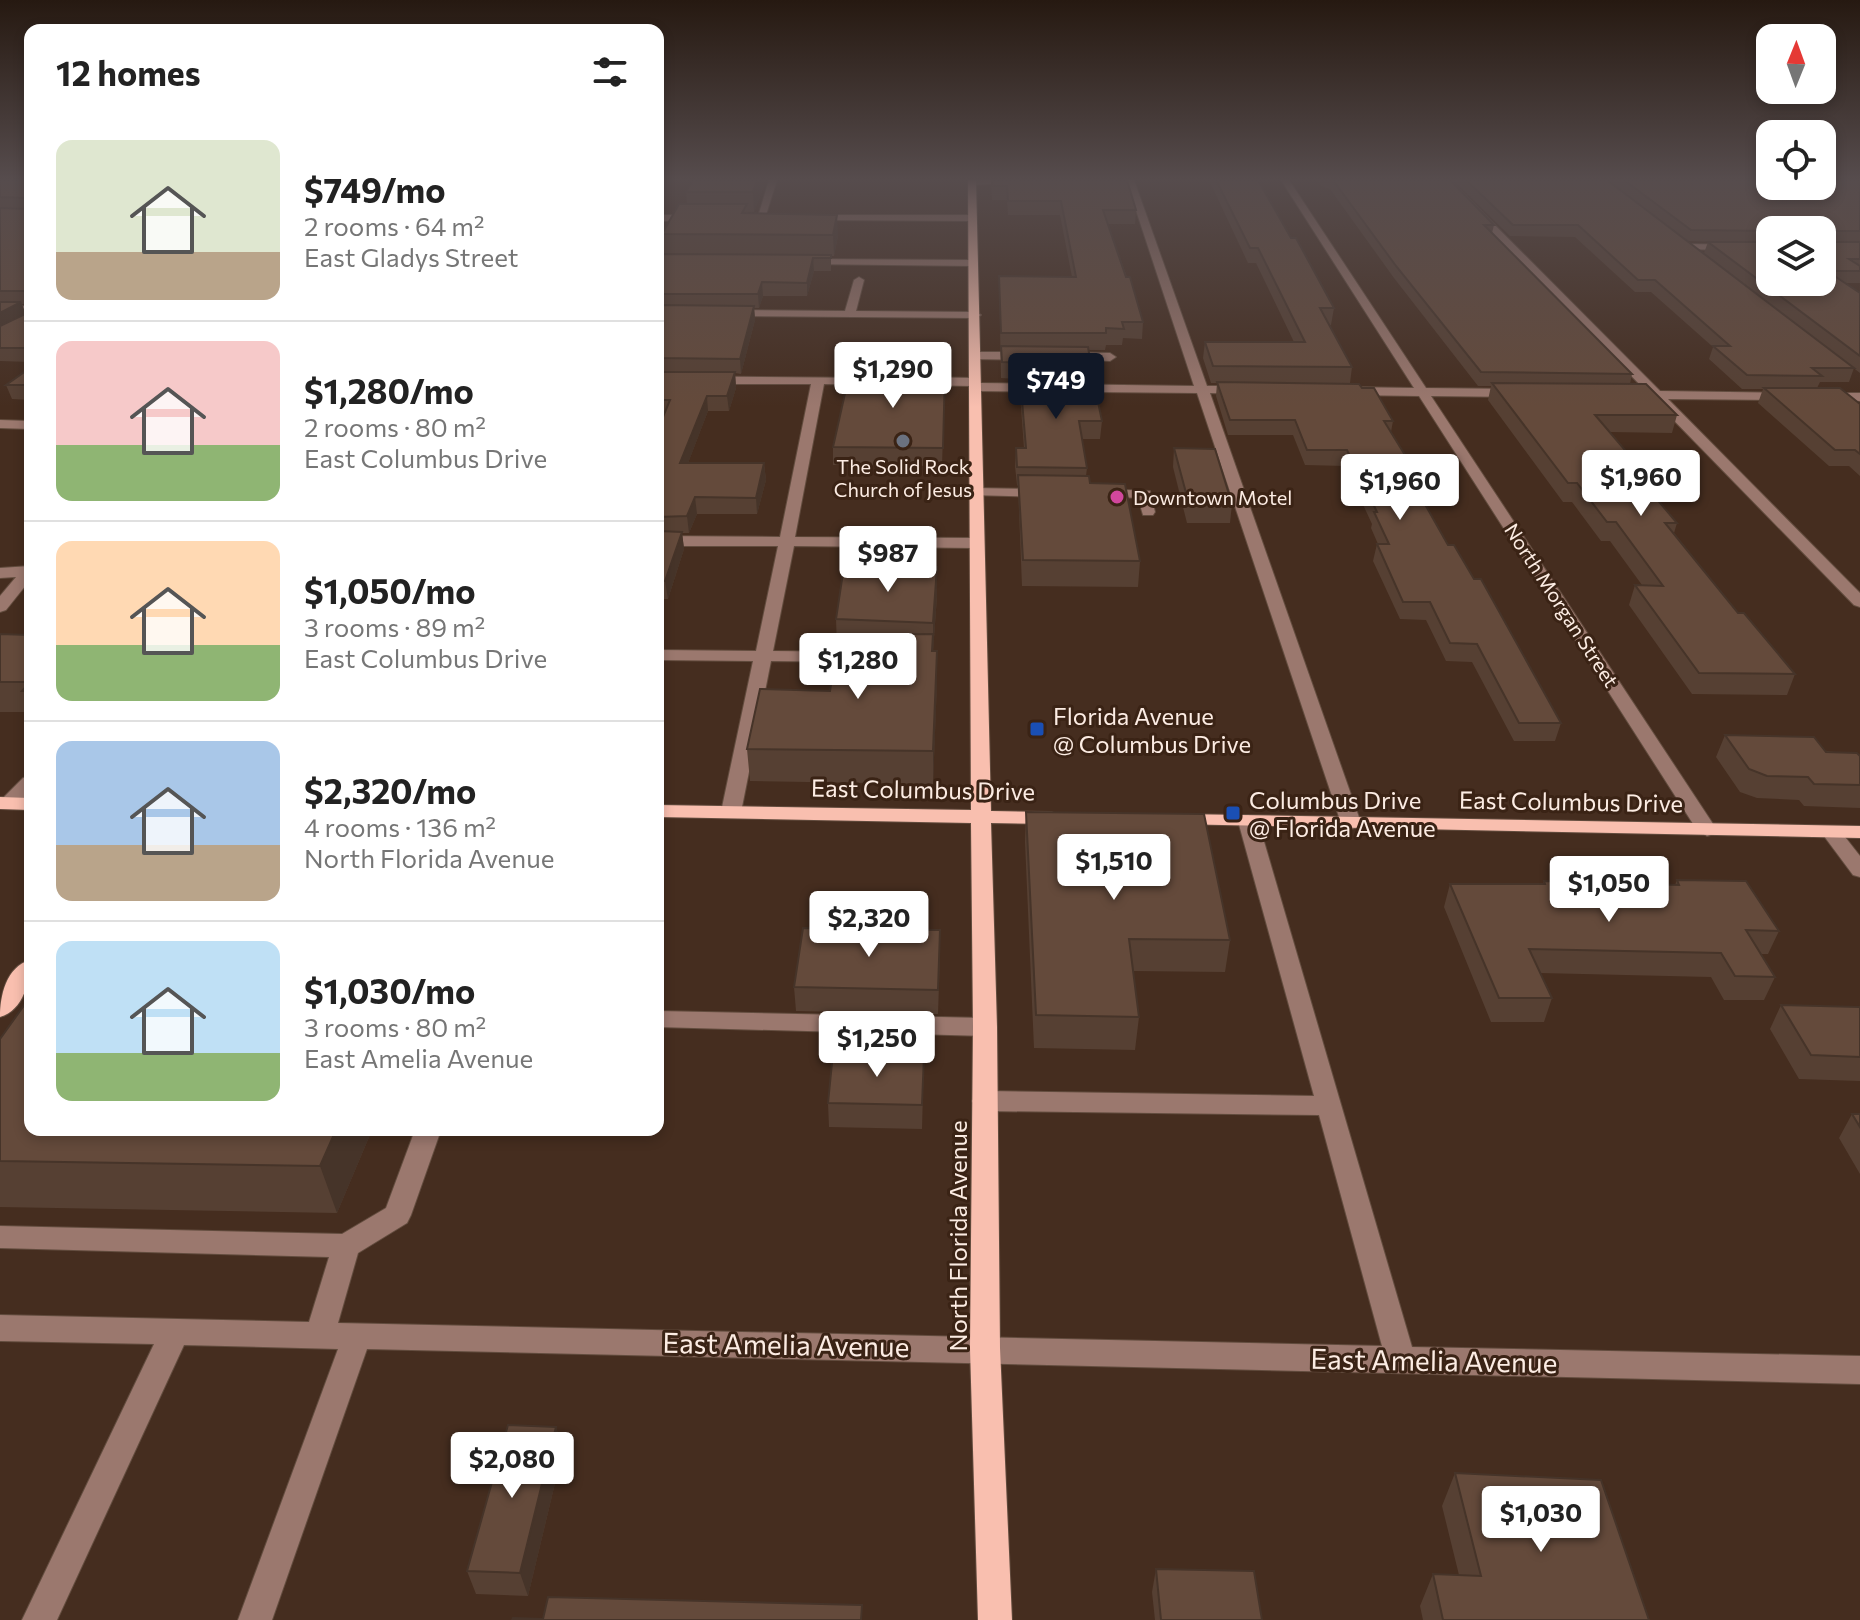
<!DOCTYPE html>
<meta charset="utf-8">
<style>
:root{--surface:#fff;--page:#f6f6f6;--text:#222;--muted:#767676;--line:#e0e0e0;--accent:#111827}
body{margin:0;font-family:Commissioner,sans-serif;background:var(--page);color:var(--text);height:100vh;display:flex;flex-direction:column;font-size:30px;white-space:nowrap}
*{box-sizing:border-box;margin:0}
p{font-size:26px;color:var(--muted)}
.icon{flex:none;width:44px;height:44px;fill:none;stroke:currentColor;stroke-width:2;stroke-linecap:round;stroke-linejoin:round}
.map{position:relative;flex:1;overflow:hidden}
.sheet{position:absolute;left:24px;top:24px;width:640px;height:1112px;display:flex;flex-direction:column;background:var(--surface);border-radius:16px;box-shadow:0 4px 12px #0003}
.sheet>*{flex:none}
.needle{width:52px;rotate:1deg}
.fabs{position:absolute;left:1756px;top:24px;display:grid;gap:16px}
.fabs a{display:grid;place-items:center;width:80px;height:80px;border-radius:16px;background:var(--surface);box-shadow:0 4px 12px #0003;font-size:40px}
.price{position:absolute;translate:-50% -68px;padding:0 18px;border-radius:8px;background:#fff;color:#222;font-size:26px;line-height:52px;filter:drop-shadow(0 2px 4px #0008)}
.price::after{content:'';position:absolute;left:50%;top:48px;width:24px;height:18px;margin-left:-12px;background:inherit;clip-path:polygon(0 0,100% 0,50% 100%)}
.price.on{background:var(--accent);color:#fff}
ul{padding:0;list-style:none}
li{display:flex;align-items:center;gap:24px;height:200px;padding:0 32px}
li+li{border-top:2px solid var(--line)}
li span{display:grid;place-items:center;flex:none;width:224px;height:160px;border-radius:16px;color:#555}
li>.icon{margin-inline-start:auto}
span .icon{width:96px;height:96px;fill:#fffc;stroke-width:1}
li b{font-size:34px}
h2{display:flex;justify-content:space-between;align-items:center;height:96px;padding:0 32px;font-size:34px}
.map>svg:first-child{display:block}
</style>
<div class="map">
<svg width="1860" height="1620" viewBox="0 0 1860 1620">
<rect width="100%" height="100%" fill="#452d1f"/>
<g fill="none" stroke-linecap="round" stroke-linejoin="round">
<defs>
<path id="minor" d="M769,180H777L765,218L757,220Z
M970,180H1018L1020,182L972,185L968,182Z
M1126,180H1134L1207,386H1244L1250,390L1244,394L1210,393L1361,823L1358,827L1351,829L1341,823L1197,393L976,391L971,386L918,385L912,381L918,377L975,378L980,383L1194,386Z
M1281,180H1289L1426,388L1516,389L1522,393L1516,397L1431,396L1717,830L1714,834L1707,836L1697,830L1419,396L1348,395L1342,391L1348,387L1414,388Z
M1441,180H1450L1660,391L1791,393V399L1787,400L1668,399L1860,593V607L1854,605L1653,399L1628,398V392L1646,391Z
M658,215H698L703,218L698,221H658Z
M810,215H971L976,218L971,221L807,220Z
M1685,244L1770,245V251L1681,249Z
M806,259L973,260L978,263L973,266L802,264L801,262Z
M859,277L864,280L856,311L975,312L981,315L975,318L730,316L724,313L730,310L845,311L854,280Z
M0,306H30V312H0Z
M975,352H1027L1033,356L1027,360L971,359L969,356Z
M1063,352L1110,353L1116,357L1110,361L1059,359V353Z
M658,376L878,378L880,381L874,385L824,384L795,537L975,538L983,543L975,548L794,546L773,651L860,652L869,657L860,662L771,661L741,812L731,818L721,812L753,661L658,660V650L756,651L778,546H658V536L780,537L811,384H658Z
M1823,393H1860V401L1819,400V394Z
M0,420L30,421V429L0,428Z
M975,488L1043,489L1050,493L1043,497L970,495L968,492Z
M1103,489L1150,491L1155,512L1153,515H1143L1138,498L1098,496V490Z
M30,566V580L6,610L0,612V596L16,577L0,578V568Z
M30,776V793L16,807H2V799L23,778Z
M1248,815L1258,821L1412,1347L1860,1356V1384L367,1349L272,1620H238L338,1349L184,1345L57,1620H22L154,1344L0,1341V1315L309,1322L329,1257L0,1248V1226L342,1234L386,1208L415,1130H441L411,1215L407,1223L358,1253L338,1323L1382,1346L1319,1115L985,1111L976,1108L972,1101L976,1094L985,1091L1314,1096L1238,821Z
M1831,826L1838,828L1860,856V877L1853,875L1821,832Z
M658,1011L985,1018L993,1021L997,1027L993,1033L985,1036L658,1027Z"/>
<path id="major" d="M968,180H976L991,811L1052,812L1062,818L1052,824L991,823L997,1027L1000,1348L1012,1620H978L970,1348L973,1027L971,823L658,817V805L971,810Z
M0,797L30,798V810L0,809Z
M1180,814L1860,826V838L1173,824L1170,820L1173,816Z
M30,960C30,981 24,1010 0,1017C0,996 6,967 30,960Z"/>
</defs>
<!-- minor casing -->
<use href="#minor" stroke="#624c3e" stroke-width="2"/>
<!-- major casing -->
<use href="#major" stroke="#624c3e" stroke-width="2"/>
<!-- minor -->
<use href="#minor" fill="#9b786e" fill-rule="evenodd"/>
<!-- major -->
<use href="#major" fill="#f9bfaf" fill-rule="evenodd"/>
</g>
<!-- wall -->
<path fill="#564033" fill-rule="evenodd" d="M0,180H30V362L0,361ZM22,304H27V313L25,314Z
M693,180H763L764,186L754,212H748V213L838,236L834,256H831V271H814L807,296H763L759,308H754L755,320L741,374L735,373L736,388L729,411H708L688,463H764L766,480L757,514H697L689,533H682L684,549L668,599H658V429L664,415H658V254H664L662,234L687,204L686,192Z
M991,180L1136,210L1135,224H1108L1143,322L1142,339L1123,338L1122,345H1106L1105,350H1088L1091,365L1090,378L1102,421L1100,439H1082L1087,468L1086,476L1140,561L1138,587L1022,586L1018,486L1017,485L1015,466L1016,448H1024L1020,394V379L1001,378L999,276L1072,277L1060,215H1008L1007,200H992Z
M1209,180H1259L1291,238L1334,308L1331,325H1329L1352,367L1350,383L1362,388L1393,421L1391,432L1418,476L1416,488L1448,545L1474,579L1561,723L1555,741H1514L1472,662L1446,661L1426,620L1400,619L1373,561L1377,544H1378L1371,528L1372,524L1345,466L1305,465L1293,435H1228L1216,396L1217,383H1211L1203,358L1205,342H1294L1256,263H1248Z
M1318,180H1450L1494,225L1492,233L1632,374L1630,384L1677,415L1672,433L1610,432L1654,484L1651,493L1677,523L1674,533L1738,613L1795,674L1787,695L1692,694L1629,605L1635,585H1642L1610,541H1601L1572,502H1563L1488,400L1491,386H1478L1394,278L1330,189L1321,186Z
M1453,180H1607L1854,368L1849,382H1820L1817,388L1860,404V476L1849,466H1829L1758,403L1763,389H1742L1709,359L1713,347L1651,292H1635L1575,237L1510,236Z
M1607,180H1860V283H1845L1860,293V373L1704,253L1708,242H1721L1688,241ZM1770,230H1822L1770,282Z
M30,368V400L12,399L6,385Z
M945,372L942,466L833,465V447Z
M1174,448L1232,504L1230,523H1187L1173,467Z
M937,596L933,651H937V682L933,784L750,781L747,749L830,691L837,649L836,619Z
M0,634L30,635V712H0Z
M1725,735L1860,756V808L1804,806L1799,800L1757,798L1740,792L1716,757Z
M1026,812L1230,940L1225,972L1133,971L1139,1017L1135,1050L1034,1048L1025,842Z
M1677,880L1779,931L1768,954H1761L1775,977L1764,1000H1724L1711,977L1540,973L1552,998L1544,1022H1491L1444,907L1450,884H1543L1544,881L1675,885Z
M940,954L938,1014L796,1011L794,987Z
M1781,1005L1860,1007V1081L1799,1079L1770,1029Z
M0,1039L30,1130H372L337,1213L0,1207Z
M924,1055L922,1129L829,1127L828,1103Z
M1852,1114H1860V1174L1839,1138Z
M556,1427L563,1450L528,1596L476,1594L467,1571Z
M1455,1473L1649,1620H1423L1420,1606L1433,1574L1459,1575L1442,1506Z
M1156,1569L1262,1620H1155L1152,1592Z"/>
<!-- shaded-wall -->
<path fill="#463429" d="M757,180H763L764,186L754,212L753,192Z
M837,215L838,236L834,256L833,235Z
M813,258L814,271L807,296V283Z
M762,282L763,296L759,308L758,294Z
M21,302L26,315L0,330V313Z
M754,306L755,320L741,374L740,359Z
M735,372L736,388L729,411L727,396Z
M707,396L708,411L682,479L680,463Z
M764,463L766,480L757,514L756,498Z
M695,497L697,514L689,533L687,516Z
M682,532L684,549L668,599L665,581Z
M937,567V596L933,654V623Z
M660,649L663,670L658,686V656Z
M937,651V682L933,784V751Z
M336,1130H372L337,1213L320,1166Z
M556,1427L563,1450L528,1596L520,1573Z"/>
<!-- building -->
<path fill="#644a3b" stroke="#463429" stroke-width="2" d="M0,180H30V348H0V326L27,313V291H0V208L28,209L26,198L0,197Z
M693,180H757L753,192H686Z
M992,180H1127L1136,210H1103L1126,277H1130L1143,322H1122L1124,329L1106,328V333H1001L999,276L1076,277L1061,201H1008L1007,186H992Z
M1216,180H1258L1291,238H1296L1334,308H1320L1352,367L1213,366L1205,342H1305L1258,248H1250Z
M1333,180H1450L1494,225H1484L1632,374L1481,372L1396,266Z
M1466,180H1607L1854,368H1812L1822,376L1747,375L1713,346H1730L1655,280H1638L1578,225H1513Z
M1624,180H1770V186H1822V180H1860V231H1826L1823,234L1826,242H1860V259H1849L1860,266V271H1827L1860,293V356L1708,242H1770V282H1822V230H1770V231L1691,230Z
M679,204H747L742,213L837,215L833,235L662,234Z
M658,254L831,255V258H813L807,283L762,282L758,294H658Z
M0,302H21L0,313Z
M658,305L754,306L740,359L658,358Z
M1001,346L1088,347L1091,365L1002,362Z
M30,368V385H6Z
M850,371L945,372L943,448L833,447Z
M658,372H735L727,396H707L680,463H764L756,498L695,497L687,516L658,517V429L670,400H658Z
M1020,377L1093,378L1102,421H1079L1087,468L1017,467L1016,448H1026Z
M1217,382L1359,384L1362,388H1374L1393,421H1384L1418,476H1409L1448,545H1454L1474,579H1481L1561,723H1519L1477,644L1450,643L1430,602H1403L1377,544H1389L1374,512H1377L1347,450H1307L1295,420H1230Z
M1492,383L1646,384L1677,415H1595L1654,484H1644L1677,523H1665L1738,613H1744L1795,674L1699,673L1635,585L1663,586L1616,522H1607L1577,483H1568Z
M1764,388H1840L1860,404V454L1855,450H1835Z
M1174,448L1215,449L1232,504H1189Z
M1018,475L1089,476L1090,483L1125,484L1140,561L1023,560Z
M658,531L682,532L665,581H658Z
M844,566L937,567L933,623L836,619Z
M0,634L30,635V691H22L30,682H0Z
M933,634L932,651H937L933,751L747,749L760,689L830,691L839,635Z
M1725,735L1814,737L1826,752L1857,753L1860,756V785L1814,784L1808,777L1767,776L1749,769Z
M1026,812L1204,814L1230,940L1129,939L1139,1017L1036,1015Z
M1677,880L1746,881L1779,931L1746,930L1775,977L1735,976L1721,953L1529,949L1552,998H1499L1450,884H1545L1544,881L1679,885Z
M803,928L940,930L938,990L794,987Z
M30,997V1130H336L320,1166L0,1161V1039Z
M1781,1005L1860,1007V1057L1811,1055Z
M833,1053L924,1055L922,1105L828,1103Z
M1852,1114H1860V1127Z
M508,1425L556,1427L520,1573L467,1571Z
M1455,1473L1601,1480L1649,1620H1443L1433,1574L1481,1576Z
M1156,1569L1254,1571L1262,1620H1161Z
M548,1597L862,1605L861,1620H512L513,1618L543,1619Z"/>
<!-- sky -->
<linearGradient id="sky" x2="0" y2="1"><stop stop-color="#261911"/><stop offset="0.44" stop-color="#564c4d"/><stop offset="1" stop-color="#564c4d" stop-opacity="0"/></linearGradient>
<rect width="1860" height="407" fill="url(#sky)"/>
<!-- markers -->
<circle fill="#6b7280" stroke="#3a2315" stroke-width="3" cx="903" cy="441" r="8"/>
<circle fill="#d1479c" stroke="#3a2315" stroke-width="3" cx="1117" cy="497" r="8"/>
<g fill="#1a4fb4" stroke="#3a2315" stroke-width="3">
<rect x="1029" y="721" width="16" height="16" rx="4"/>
<rect x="1225" y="805" width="16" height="16" rx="4"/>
</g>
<g text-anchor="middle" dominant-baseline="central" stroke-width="6" stroke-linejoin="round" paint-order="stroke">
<!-- far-poi labels -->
<g font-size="20" fill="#fcece3" stroke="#3a2315">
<text x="903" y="466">The Solid Rock<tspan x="903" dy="23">Church of Jesus</tspan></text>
<text x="1133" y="497" text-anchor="start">Downtown Motel</text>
</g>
<!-- far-street labels -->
<g font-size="20" fill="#fcece3" stroke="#3a2315">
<text transform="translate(1562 605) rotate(57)">North Morgan Street</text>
</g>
<!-- poi labels -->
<g font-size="24" fill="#fcece3" stroke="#3a2315" text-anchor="start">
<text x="1053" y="715">Florida Avenue<tspan x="1053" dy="28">@ Columbus Drive</tspan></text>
<text x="1249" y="799">Columbus Drive<tspan x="1249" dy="28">@ Florida Avenue</tspan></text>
</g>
<!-- street labels -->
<g font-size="24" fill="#fcece3" stroke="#3a2315">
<text transform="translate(923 789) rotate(1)">East Columbus Drive</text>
<text transform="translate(1571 801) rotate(1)">East Columbus Drive</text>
<text transform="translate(957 1236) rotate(-90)">North Florida Avenue</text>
</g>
<!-- near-street labels -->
<g font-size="28" fill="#fcece3" stroke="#3a2315">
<text transform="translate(786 1344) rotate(1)">East Amelia Avenue</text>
<text transform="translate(1434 1360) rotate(1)">East Amelia Avenue</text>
</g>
</g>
</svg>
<div class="fabs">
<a><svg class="needle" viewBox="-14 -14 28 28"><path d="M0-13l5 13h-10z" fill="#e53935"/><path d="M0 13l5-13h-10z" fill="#767676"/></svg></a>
<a><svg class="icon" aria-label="locate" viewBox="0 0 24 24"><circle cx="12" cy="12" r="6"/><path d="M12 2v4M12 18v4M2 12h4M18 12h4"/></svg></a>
<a><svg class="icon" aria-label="layers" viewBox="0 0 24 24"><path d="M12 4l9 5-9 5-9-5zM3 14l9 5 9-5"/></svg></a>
</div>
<b class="price" style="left:893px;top:410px">$1,290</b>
<b class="price on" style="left:1056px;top:421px">$749</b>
<b class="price" style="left:1641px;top:518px">$1,960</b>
<b class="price" style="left:1400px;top:522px">$1,960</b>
<b class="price" style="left:888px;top:594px">$987</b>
<b class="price" style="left:858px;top:701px">$1,280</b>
<b class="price" style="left:1114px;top:902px">$1,510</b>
<b class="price" style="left:1609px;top:924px">$1,050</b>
<b class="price" style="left:869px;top:959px">$2,320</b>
<b class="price" style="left:877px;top:1079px">$1,250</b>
<b class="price" style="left:512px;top:1500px">$2,080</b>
<b class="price" style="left:1541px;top:1554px">$1,030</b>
<section class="sheet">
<h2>12 homes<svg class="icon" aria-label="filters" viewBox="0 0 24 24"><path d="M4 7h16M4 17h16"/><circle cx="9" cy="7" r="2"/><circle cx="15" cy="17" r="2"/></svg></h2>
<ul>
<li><span style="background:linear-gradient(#dfe7d0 70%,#b9a48a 0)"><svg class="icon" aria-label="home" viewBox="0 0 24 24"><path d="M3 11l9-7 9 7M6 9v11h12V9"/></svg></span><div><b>$749/mo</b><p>2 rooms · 64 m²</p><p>East Gladys Street</p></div></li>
<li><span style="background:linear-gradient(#f6c9c9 65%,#8fb573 0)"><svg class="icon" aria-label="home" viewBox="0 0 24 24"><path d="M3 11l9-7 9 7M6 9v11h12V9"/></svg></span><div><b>$1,280/mo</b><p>2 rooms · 80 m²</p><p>East Columbus Drive</p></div></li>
<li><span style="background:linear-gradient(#ffd9b3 65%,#8fb573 0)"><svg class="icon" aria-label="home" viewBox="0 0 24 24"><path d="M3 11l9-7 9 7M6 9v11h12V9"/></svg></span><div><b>$1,050/mo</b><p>3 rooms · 89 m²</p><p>East Columbus Drive</p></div></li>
<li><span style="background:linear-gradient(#a9c7e8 65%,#b9a48a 0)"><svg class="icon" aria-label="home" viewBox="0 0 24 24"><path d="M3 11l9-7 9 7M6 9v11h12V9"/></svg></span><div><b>$2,320/mo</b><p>4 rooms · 136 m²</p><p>North Florida Avenue</p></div></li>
<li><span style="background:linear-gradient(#bfe0f5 70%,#8fb573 0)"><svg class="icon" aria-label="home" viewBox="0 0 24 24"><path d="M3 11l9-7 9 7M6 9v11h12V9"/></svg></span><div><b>$1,030/mo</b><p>3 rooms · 80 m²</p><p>East Amelia Avenue</p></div></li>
</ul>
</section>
</div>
